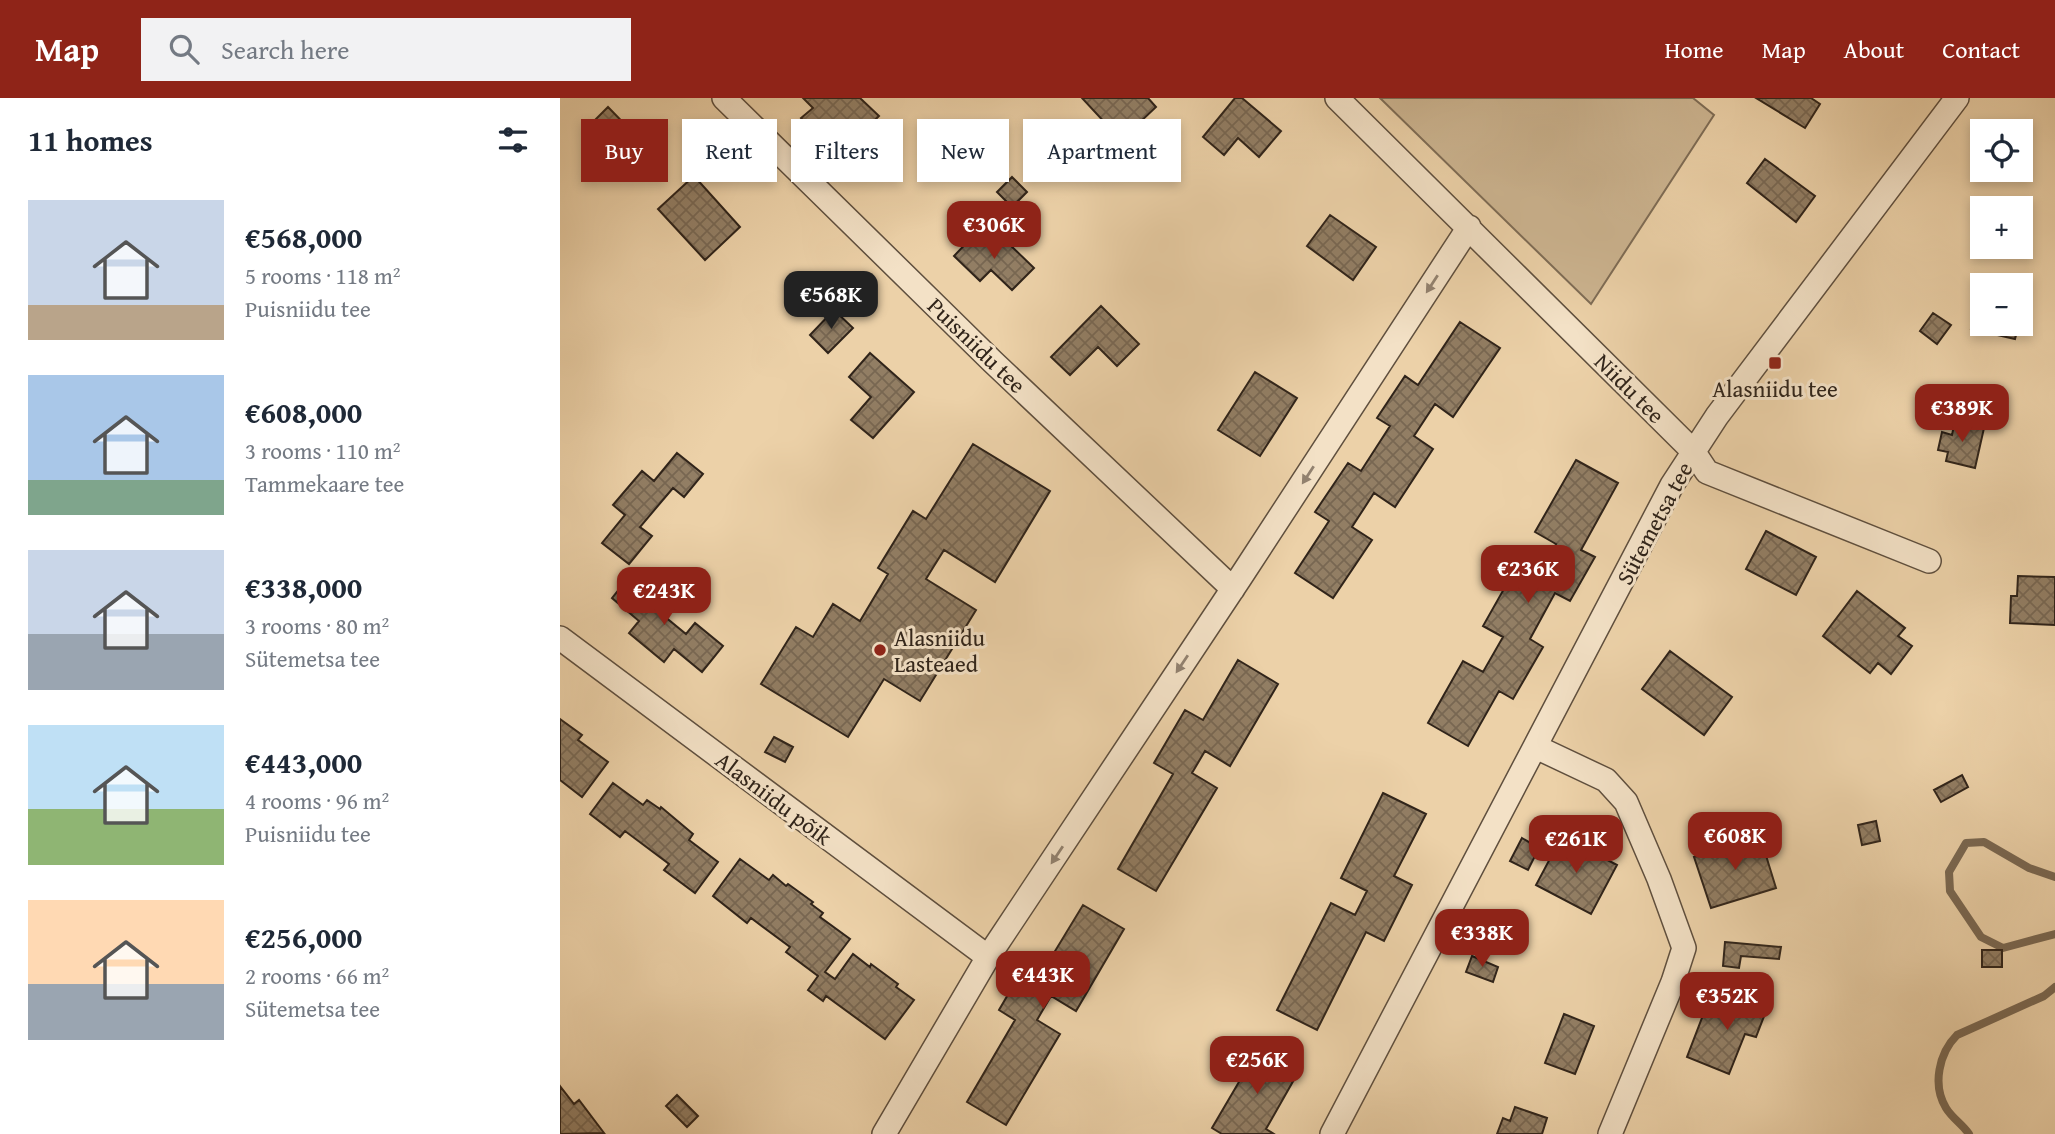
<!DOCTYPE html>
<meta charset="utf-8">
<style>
:root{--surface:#fff;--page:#f2f2f3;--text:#1f2937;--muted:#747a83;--accent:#8f2418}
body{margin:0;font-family:"Gentium Book Plus",serif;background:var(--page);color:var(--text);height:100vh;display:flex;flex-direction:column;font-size:26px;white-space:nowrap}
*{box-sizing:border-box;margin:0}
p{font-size:23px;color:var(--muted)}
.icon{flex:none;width:38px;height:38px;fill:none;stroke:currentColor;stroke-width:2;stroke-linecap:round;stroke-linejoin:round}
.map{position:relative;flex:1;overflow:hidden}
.panel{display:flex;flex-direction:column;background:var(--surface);width:560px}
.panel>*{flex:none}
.guide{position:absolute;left:21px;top:21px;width:665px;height:63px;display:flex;gap:14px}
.fabs{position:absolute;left:1410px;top:21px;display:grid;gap:14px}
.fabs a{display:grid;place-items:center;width:63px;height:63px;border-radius:0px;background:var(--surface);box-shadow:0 4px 10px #0003;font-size:35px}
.price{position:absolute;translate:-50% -60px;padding:0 16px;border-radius:14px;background:var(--accent);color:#fff;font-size:23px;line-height:46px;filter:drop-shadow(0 2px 4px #0008)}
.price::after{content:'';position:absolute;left:50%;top:42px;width:21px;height:16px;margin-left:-10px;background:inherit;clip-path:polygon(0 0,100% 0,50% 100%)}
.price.active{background:#222;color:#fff}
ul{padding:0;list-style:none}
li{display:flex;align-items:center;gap:21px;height:175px;padding:0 28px}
li span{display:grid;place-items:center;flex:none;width:196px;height:140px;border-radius:0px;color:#555}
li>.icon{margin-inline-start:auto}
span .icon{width:84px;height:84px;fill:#fffc;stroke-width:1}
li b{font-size:30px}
h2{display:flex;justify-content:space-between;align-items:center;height:84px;padding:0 28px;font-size:30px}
.tag{padding:0 24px;border-radius:0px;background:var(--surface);box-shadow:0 4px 10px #0003;font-size:24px;line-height:63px}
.tag.active{background:var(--accent);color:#fff}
header{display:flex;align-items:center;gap:42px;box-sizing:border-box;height:98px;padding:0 35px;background:var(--accent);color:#fff}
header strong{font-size:33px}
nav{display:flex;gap:38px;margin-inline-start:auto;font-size:24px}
.search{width:490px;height:63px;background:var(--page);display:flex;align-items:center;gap:18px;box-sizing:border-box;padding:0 24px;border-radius:0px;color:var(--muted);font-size:26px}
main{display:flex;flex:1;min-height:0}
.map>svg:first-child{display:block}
</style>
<header>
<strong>Map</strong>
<div class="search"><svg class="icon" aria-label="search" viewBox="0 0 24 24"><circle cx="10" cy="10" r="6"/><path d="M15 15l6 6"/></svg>Search here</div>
<nav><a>Home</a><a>Map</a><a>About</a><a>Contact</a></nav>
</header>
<main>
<section class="panel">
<h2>11 homes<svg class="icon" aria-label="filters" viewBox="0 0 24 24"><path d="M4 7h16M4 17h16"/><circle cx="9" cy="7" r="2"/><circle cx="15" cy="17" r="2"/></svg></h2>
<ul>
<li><span style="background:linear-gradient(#c9d6e8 75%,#b9a48a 0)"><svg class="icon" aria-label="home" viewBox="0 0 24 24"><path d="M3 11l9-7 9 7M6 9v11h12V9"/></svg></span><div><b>€568,000</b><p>5 rooms · 118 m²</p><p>Puisniidu tee</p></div></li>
<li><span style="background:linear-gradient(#a9c7e8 75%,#7fa58c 0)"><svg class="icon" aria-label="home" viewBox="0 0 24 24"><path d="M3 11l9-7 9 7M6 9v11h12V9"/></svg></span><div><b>€608,000</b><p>3 rooms · 110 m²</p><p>Tammekaare tee</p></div></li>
<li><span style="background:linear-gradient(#c9d6e8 60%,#9aa5b1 0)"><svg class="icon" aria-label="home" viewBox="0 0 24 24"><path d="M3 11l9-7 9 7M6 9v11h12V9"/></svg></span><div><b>€338,000</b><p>3 rooms · 80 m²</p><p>Sütemetsa tee</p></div></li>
<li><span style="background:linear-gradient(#bfe0f5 60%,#8fb573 0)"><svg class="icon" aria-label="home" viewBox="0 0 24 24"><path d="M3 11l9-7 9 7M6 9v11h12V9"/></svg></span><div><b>€443,000</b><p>4 rooms · 96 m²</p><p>Puisniidu tee</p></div></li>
<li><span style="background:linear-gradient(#ffd9b3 60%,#9aa5b1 0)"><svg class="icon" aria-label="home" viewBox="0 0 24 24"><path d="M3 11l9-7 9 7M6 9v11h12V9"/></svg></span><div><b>€256,000</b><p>2 rooms · 66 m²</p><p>Sütemetsa tee</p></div></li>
</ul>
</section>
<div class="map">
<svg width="1495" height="1036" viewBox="0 0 1495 1036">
<defs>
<pattern id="building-cross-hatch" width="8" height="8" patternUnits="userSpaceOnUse" patternTransform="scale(1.75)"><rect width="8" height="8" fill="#927e64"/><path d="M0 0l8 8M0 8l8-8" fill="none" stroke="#786752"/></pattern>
</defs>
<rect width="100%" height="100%" fill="#ecd1a8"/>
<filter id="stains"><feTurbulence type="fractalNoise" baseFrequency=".00286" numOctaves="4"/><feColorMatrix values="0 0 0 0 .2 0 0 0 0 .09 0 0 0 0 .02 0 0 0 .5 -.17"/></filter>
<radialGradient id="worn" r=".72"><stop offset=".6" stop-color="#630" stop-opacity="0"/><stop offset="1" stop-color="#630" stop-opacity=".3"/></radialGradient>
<!-- grass -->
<path fill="#ccb490" stroke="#7e6c55" stroke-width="2" d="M820,0H1133L1154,17L1031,206Z"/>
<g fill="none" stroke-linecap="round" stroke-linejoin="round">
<!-- stream -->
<path stroke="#7a6852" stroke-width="8" d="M1495,779L1469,770L1424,744L1406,745L1389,774L1390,793L1421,839L1443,850L1495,836
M1409,1036C1403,1027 1392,1020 1386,1010C1372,987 1379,955 1397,937L1484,898L1495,889"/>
</g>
<!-- building -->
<path fill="url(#building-cross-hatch)" stroke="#30241a" stroke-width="2" d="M243,0H300L319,18L277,59L241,20L253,10Z
M522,0H588L596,9L561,42Z
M675,0H682L721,33L699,59L678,40L664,57L643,39Z
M1196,0H1251L1260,6L1245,30Z
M48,9L80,42L63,59L31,26Z
M1205,61L1255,98L1236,124L1187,85Z
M134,78L180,129L145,162L98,111Z
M452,79L467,94L452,109L437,94Z
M770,117L816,149L793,182L747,148Z
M417,134L435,152L445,142L474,170L452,192L431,172L420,183L394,158Z
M541,208L579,246L557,268L538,249L510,277L491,259Z
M1423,210V226H1459L1455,241L1411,231L1415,214Z
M274,212L293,230L268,255L250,237Z
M1373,215L1391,227L1377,246L1360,233Z
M900,224L940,250L893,319L875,306L854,338L873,351L835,409L814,395L792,429L812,442L773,500L735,475L769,423L755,414L788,365L801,373L830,328L817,320L845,278L858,287Z
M310,255L354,294L313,340L291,322L311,299L289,279Z
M695,274L737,300L700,358L658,332Z
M1395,323L1424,330L1415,370L1386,363L1388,354L1378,352L1382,334L1392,337Z
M413,346L490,393L435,484L384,452L374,468L366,481L416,512L360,603L324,581L288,639L201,586L236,529L253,539L273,506L300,523L328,476L318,470L353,413L366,421Z
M117,355L143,376L124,399L113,390L80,429L92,438L69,466L42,445L65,417L53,407L82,373L94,383Z
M1016,362L1058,385L1021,452L1035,459L1010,503L995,495L970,541L983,549L953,601L939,593L908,648L868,625L903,563L923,574L943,539L923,528L958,466L978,477L996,446L975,434Z
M1206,433L1256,459L1236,497L1186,471Z
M73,474L96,493L87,504L126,536L135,525L163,548L142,574L114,551L104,564L69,535L79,523L52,500Z
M1458,478L1495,479V527L1450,525L1451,498H1457Z
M1297,493L1345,530L1338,538L1352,548L1331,576L1318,565L1310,575L1263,538Z
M1110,553L1172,599L1144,637L1082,591Z
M678,562L718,586L670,668L645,653L632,675L657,690L596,793L558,771L613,676L594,665L625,612L643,622Z
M0,621L22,637L18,642L48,664L22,699L0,682Z
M214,639L233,649L225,664L205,654Z
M1402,677L1408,689L1381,704L1374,692Z
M53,685L83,707L87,702L100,711L101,709L133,736L129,742L158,764L135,795L104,772L109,766L65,733L60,739L30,716Z
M823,695L866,716L834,778L852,787L824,843L806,834L757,932L717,912L771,805L795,817L807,793L781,780Z
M1316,723L1320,743L1302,747L1298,727Z
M1002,738L1057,767L1031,816L976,787Z
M1200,738L1216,790L1151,810L1134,759Z
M962,740L979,750L968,772L950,763Z
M180,761L209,782L213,777L226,788L228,786L253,804L251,806L263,815L260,819L290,841L265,874L275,881L293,856L310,869L311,866L338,886L336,889L354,902L325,941L266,898L263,903L248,892L258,878L226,854L230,849L191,820L187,825L153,798Z
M523,807L564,831L516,913L491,898L477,922L500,936L446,1027L407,1004L455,922L439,912L470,859L486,868Z
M1165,844L1221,849L1219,861L1181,858L1179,870L1163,868Z
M1422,852H1442V869H1422Z
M912,858L938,869L933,884L906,874Z
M1169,892L1208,908L1196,939L1185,936L1169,976L1127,959L1145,912L1159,918Z
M1004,916L1034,928L1015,976L985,965Z
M700,948L740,971L706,1031L714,1036H662L652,1030Z
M0,988L14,1006L19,1002L44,1035L0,1036Z
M117,997L138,1018L127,1029L106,1008Z
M955,1009L987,1020L982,1036H937L943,1020L950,1023Z"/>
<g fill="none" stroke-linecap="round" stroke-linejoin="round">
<defs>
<path id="street" d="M164,0L433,264L673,491
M777,0L1133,353L1147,374L1369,463
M0,540L428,859
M976,649L1046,682L1066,704L1099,781L1124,850L1113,884L1050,1036
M324,1036L428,859L680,480L909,129
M772,1036L1112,387L1157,318L1397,0"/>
</defs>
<!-- street casing -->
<use href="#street" stroke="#5f4f3e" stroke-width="26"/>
<!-- street -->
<use href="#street" stroke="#f3e1c6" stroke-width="23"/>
</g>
<!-- one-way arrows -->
<defs><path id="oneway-solid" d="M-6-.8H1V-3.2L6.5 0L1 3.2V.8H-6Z" transform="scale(1.75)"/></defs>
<g fill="#928270">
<use href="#oneway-solid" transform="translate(872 186) rotate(123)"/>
<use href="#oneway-solid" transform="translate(748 377) rotate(123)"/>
<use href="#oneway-solid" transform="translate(622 566) rotate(124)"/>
<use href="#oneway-solid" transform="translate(497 757) rotate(124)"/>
</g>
<!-- markers -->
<g fill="#8f2418" stroke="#f3e1c6" stroke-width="2.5">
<rect x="1208" y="258" width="14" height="14" rx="3.5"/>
<circle cx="320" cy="552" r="7"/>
</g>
<g text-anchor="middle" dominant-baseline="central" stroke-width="6" stroke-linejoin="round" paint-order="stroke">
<!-- street labels -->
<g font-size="23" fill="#30241a" stroke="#f3e1c6">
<text transform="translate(417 247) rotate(44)">Puisniidu tee</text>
<text transform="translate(1070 290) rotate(45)">Niidu tee</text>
<text transform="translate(1094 425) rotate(-62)">Sütemetsa tee</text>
<text transform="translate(214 700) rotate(37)">Alasniidu põik</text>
</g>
<!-- poi labels -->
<g font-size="23" fill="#30241a" stroke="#f3e1c6">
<text x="1215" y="290">Alasniidu tee</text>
<text x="334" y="539" text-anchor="start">Alasniidu<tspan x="334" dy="26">Lasteaed</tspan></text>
</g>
</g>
<rect width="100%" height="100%" filter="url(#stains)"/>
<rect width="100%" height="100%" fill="url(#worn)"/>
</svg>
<div class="fabs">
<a><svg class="icon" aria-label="locate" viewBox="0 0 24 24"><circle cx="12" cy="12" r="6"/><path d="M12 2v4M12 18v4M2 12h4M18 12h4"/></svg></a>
<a>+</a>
<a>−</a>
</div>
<b class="price" style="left:434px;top:163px">€306K</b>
<b class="price active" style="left:271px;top:233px">€568K</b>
<b class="price" style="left:1402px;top:346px">€389K</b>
<b class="price" style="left:968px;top:507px">€236K</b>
<b class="price" style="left:104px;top:529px">€243K</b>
<b class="price" style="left:1175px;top:774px">€608K</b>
<b class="price" style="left:1016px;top:777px">€261K</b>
<b class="price" style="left:922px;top:871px">€338K</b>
<b class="price" style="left:483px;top:913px">€443K</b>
<b class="price" style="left:1167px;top:934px">€352K</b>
<b class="price" style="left:697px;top:998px">€256K</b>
<div class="guide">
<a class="tag active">Buy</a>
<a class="tag">Rent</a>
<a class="tag">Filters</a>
<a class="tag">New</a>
<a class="tag">Apartment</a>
</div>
</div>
</main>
